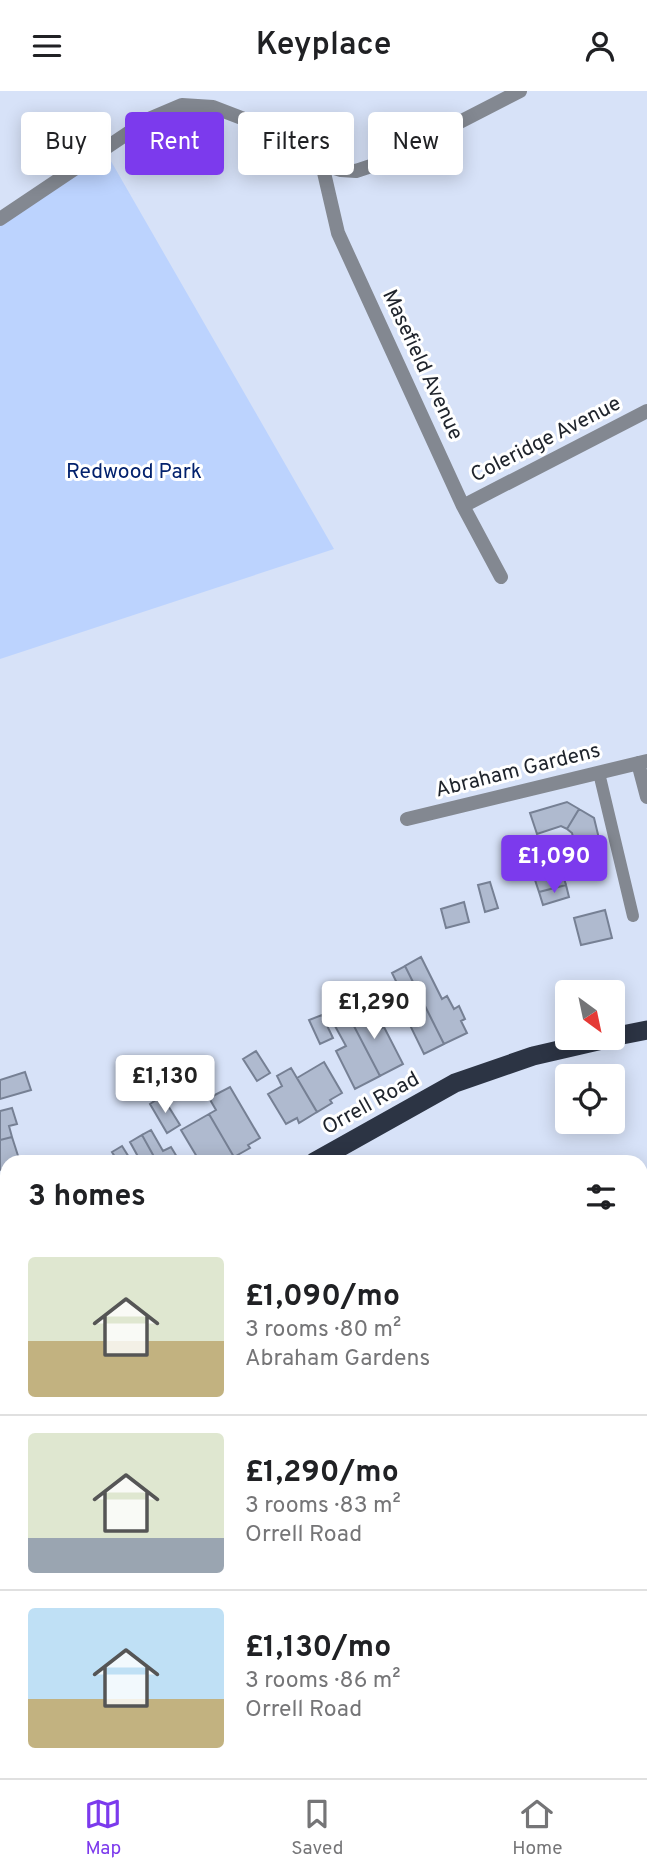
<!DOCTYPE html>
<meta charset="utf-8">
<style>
:root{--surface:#fff;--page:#f6f6f6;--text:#202124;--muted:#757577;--line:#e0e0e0;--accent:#7c3aed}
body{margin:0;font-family:Overpass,sans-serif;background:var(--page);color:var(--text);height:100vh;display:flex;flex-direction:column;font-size:26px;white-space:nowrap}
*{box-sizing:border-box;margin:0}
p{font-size:23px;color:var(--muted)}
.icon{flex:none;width:38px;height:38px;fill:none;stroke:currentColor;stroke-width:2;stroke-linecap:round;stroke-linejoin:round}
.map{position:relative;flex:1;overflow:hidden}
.drawer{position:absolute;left:0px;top:1064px;width:648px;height:623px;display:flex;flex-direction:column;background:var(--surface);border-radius:21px 21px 0 0;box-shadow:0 4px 18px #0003}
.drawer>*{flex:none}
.guide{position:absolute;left:21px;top:21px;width:606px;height:63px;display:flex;gap:14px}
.needle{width:46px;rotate:147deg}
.controls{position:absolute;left:555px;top:889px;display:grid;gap:14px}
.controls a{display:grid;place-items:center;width:70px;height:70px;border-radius:7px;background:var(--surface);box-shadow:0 4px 18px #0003;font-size:35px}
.price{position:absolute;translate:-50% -60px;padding:0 16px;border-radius:7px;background:#fff;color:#222;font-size:23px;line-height:46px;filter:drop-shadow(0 2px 4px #0008)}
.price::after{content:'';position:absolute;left:50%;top:42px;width:21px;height:16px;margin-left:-10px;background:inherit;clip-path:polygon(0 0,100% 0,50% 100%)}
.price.current{background:var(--accent);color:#fff}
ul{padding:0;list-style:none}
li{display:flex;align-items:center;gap:21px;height:175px;padding:0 28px}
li+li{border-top:2px solid var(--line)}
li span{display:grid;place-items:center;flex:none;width:196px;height:140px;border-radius:7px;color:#555}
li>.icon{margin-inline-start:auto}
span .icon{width:84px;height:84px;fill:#fffc;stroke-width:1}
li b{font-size:30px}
h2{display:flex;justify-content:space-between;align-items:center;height:84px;padding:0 28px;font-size:30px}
.chip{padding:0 24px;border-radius:7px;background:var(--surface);box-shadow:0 4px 18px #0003;font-size:24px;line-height:63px}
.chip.current{background:var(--accent);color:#fff}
header{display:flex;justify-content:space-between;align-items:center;height:91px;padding:0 28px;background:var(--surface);font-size:32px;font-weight:600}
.menu{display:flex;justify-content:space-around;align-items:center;height:98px;border-top:2px solid var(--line);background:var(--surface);font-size:19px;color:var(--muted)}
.menu a{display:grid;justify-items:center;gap:4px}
.menu .current{color:var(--accent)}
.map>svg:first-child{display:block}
</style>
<header><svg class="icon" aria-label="menu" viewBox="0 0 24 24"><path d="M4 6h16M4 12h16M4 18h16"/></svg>Keyplace<svg class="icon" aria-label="person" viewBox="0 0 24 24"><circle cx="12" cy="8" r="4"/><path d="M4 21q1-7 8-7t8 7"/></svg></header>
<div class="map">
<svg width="647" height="1687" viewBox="0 0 647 1687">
<rect width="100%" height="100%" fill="#d7e2f8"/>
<!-- green -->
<path fill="#bcd3fe" d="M104,58L334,458L0,568V128Z
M647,1170V1648L641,1655L640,1174Z
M7,1478V1680H524L535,1687H0V1484Z"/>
<!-- building -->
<path fill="#afbacf" stroke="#768094" stroke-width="2" d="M567,711L579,718L567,738L561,735L537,743L530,722Z
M579,718L594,727L602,760L578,766L572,742L567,738Z
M562,781L566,794L539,801L535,789Z
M490,791L498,817L485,821L478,794Z
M566,794L569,806L543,814L539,801Z
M464,811L469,831L446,837L441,818Z
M605,819L612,847L581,854L574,827Z
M421,866L442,908L447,905L454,918L459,915L465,928L461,930L467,942L444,953L405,875Z
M405,875L444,953L424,963L406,926L412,923L392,882Z
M357,909L374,941L384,936L403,973L380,985L344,916Z
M344,916L380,985L355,998L336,960L346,955L329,924Z
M322,924L333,947L320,953L309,929Z
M256,960L270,982L257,990L243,968Z
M324,971L342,1002L330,1009L332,1012L317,1021L297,987Z
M291,977L317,1021L299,1032L297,1027L286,1033L268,1003L282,995L277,985Z
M206,980L209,986L192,997L189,992Z
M25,981L31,999L0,1008V989Z
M230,996L260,1047L248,1054L250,1057L234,1066L209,1023L216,1019L209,1007Z
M162,1005L180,1034L167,1042L150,1013Z
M12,1017L17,1033L9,1035L12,1046L0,1049V1020Z
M209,1023L234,1066L225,1071H200L181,1039Z
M151,1039L163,1060L171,1056L180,1071H157L142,1044Z
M142,1044L157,1071H141L130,1051Z
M12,1046L20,1071H7V1077L0,1079V1049Z
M122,1055L132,1071H118L112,1061Z
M7,1139V1159L0,1147V1143Z
M1,1664L7,1669V1680H10L5,1687H0Z"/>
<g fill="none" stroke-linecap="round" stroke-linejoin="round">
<!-- service -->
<path stroke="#838891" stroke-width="12" d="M599,682L633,825"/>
<!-- minor -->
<path stroke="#838891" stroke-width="14" d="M322,73L338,142L463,415L501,486
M0,128L149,28L182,14L213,16L252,31L322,73L341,79L356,80L380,72L520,0
M463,415L647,320
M638,672L647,706
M407,728L647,670"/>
<!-- trunk -->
<path stroke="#2c3444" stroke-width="19" d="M612,946L647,939
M314,1071L455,992L533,965L611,947
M0,1219L7,1217"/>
</g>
<g text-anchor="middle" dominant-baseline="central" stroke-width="6" stroke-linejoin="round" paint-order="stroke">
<!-- street labels -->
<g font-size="21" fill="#20252d" stroke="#fff">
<text transform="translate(422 274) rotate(65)">Masefield Avenue</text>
<text transform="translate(546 349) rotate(-27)">Coleridge Avenue</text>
<text transform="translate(518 680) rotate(-14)">Abraham Gardens</text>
<text transform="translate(371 1013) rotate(-29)">Orrell Road</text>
</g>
<!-- park labels -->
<g font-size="21" fill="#02216d" stroke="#fff">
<text x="134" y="381">Redwood Park</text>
</g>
</g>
</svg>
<div class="controls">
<a><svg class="needle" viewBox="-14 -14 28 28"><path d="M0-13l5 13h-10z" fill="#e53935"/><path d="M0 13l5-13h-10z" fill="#757577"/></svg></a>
<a><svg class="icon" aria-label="locate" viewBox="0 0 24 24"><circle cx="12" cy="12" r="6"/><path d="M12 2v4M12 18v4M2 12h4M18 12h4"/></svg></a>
</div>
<b class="price current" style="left:554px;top:804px">£1,090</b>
<b class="price" style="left:374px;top:950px">£1,290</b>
<b class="price" style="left:165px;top:1024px">£1,130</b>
<div class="guide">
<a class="chip">Buy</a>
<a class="chip current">Rent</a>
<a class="chip">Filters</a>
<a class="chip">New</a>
</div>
<section class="drawer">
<h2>3 homes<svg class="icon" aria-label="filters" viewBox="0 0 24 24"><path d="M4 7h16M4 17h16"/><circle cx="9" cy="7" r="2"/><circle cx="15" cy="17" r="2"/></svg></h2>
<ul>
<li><span style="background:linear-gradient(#dfe7d0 60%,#c2b280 0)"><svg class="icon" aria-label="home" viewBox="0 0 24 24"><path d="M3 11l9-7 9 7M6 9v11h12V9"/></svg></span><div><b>£1,090/mo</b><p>3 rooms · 80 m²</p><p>Abraham Gardens</p></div></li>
<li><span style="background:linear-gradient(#dfe7d0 75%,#9aa5b1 0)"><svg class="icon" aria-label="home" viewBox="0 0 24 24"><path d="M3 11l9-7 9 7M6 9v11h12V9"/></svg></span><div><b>£1,290/mo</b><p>3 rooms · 83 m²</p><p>Orrell Road</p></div></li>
<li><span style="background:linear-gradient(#bfe0f5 65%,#c2b280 0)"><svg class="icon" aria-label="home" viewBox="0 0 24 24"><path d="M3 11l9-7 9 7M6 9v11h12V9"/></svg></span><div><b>£1,130/mo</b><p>3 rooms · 86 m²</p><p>Orrell Road</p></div></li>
</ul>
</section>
</div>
<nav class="menu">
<a class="current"><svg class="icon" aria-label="map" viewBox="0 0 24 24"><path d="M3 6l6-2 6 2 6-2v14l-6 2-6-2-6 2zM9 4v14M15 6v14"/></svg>Map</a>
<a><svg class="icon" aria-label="saved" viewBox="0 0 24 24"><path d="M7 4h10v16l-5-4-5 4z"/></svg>Saved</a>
<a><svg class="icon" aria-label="home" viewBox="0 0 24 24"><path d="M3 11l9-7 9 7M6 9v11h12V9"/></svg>Home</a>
</nav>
